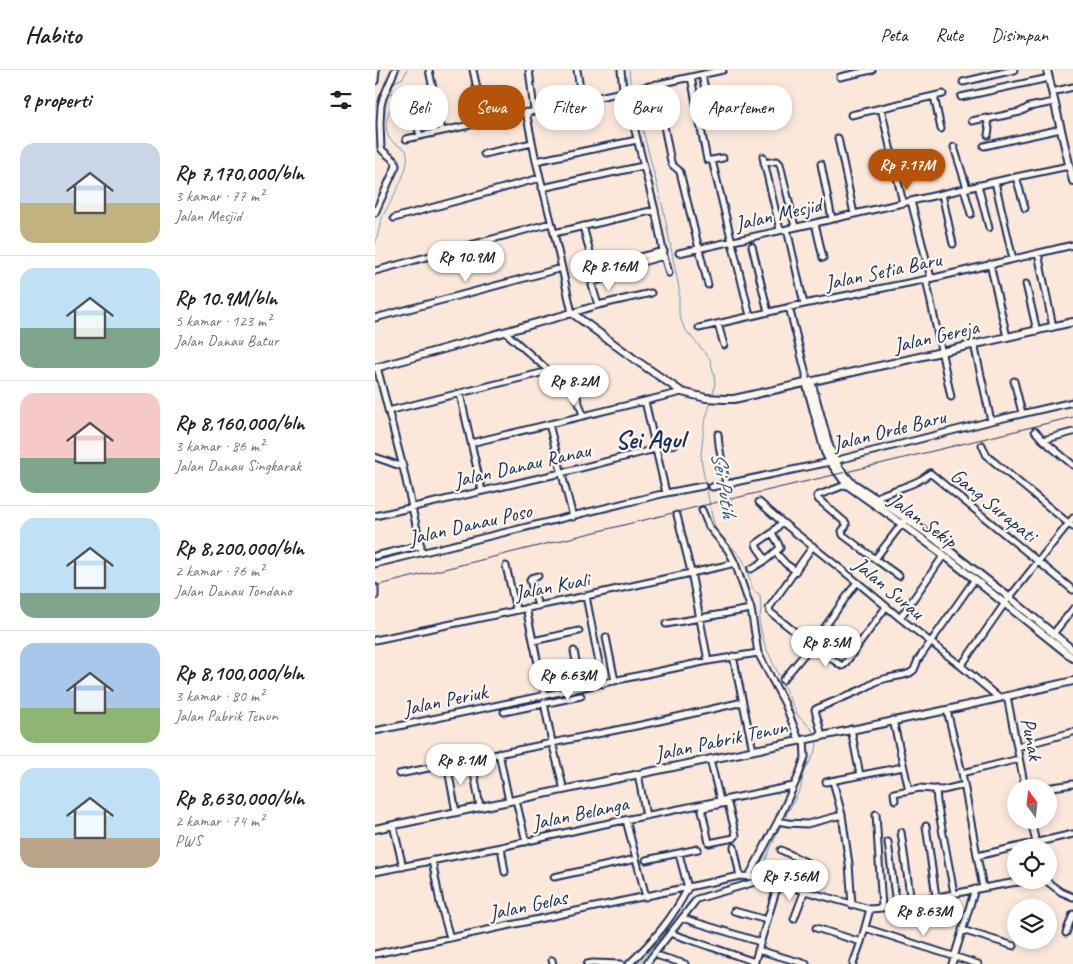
<!DOCTYPE html>
<html lang="id">
<meta charset="utf-8">
<style>
:root{--surface:#fff;--page:#f2f2f2;--text:#202124;--muted:#757577;--line:#e0e0e0;--accent:#b45309}
body{margin:0;font-family:Caveat,sans-serif;background:var(--page);color:var(--text);height:100vh;display:flex;flex-direction:column;font-size:19px;white-space:nowrap}
*{box-sizing:border-box;margin:0}
p{font-size:16px;color:var(--muted)}
.icon{flex:none;width:28px;height:28px;fill:none;stroke:currentColor;stroke-width:2;stroke-linecap:round;stroke-linejoin:round}
.map{position:relative;flex:1;overflow:hidden}
.panel{display:flex;flex-direction:column;background:var(--surface);width:375px}
.panel>*{flex:none}
.top-card{position:absolute;left:15px;top:15px;width:475px;height:45px;display:flex;gap:10px}
.needle{width:32px;rotate:345deg}
.controls{position:absolute;left:632px;top:709px;display:grid;gap:10px}
.controls a{display:grid;place-items:center;width:50px;height:50px;border-radius:50%;background:var(--surface);box-shadow:0 2px 8px #0003;font-size:25px}
.price{position:absolute;translate:-50% -42px;padding:0 11px;border-radius:18px;background:#fff;color:#222;font-size:16px;line-height:32px;filter:drop-shadow(0 1px 2px #0008)}
.price::after{content:'';position:absolute;left:50%;top:30px;width:15px;height:11px;margin-left:-8px;background:inherit;clip-path:polygon(0 0,100% 0,50% 100%)}
.price.on{background:var(--accent);color:#fff}
ul{padding:0;list-style:none}
li{display:flex;align-items:center;gap:15px;height:125px;padding:0 20px}
li+li{border-top:1px solid var(--line)}
li span{display:grid;place-items:center;flex:none;width:140px;height:100px;border-radius:15px;color:#555}
li>.icon{margin-inline-start:auto}
span .icon{width:60px;height:60px;fill:#fffc;stroke-width:1}
li b{font-size:21px}
h2{display:flex;justify-content:space-between;align-items:center;height:60px;padding:0 20px;font-size:21px}
.chip{padding:0 18px;border-radius:20px;background:var(--surface);box-shadow:0 2px 8px #0003;font-size:18px;line-height:45px}
.chip.on{background:var(--accent);color:#fff}
header{display:flex;align-items:center;gap:30px;box-sizing:border-box;height:70px;padding:0 25px;background:var(--surface);border-bottom:1px solid var(--line)}
header strong{font-size:24px}
nav{display:flex;gap:28px;margin-inline-start:auto;font-size:18px}
main{display:flex;flex:1;min-height:0}
.map>svg:first-child{display:block}
</style>
<header>
<strong>Habito</strong>
<nav><a>Peta</a><a>Rute</a><a>Disimpan</a></nav>
</header>
<main>
<section class="panel">
<h2>9 properti<svg class="icon" aria-label="filters" viewBox="0 0 24 24"><path d="M4 7h16M4 17h16"/><circle cx="9" cy="7" r="2"/><circle cx="15" cy="17" r="2"/></svg></h2>
<ul>
<li><span style="background:linear-gradient(#c9d6e8 60%,#c2b280 0)"><svg class="icon" aria-label="home" viewBox="0 0 24 24"><path d="M3 11l9-7 9 7M6 9v11h12V9"/></svg></span><div><b>Rp 7,170,000/bln</b><p>3 kamar · 77 m²</p><p>Jalan Mesjid</p></div></li>
<li><span style="background:linear-gradient(#bfe0f5 60%,#7fa58c 0)"><svg class="icon" aria-label="home" viewBox="0 0 24 24"><path d="M3 11l9-7 9 7M6 9v11h12V9"/></svg></span><div><b>Rp 10.9M/bln</b><p>5 kamar · 123 m²</p><p>Jalan Danau Batur</p></div></li>
<li><span style="background:linear-gradient(#f6c9c9 65%,#7fa58c 0)"><svg class="icon" aria-label="home" viewBox="0 0 24 24"><path d="M3 11l9-7 9 7M6 9v11h12V9"/></svg></span><div><b>Rp 8,160,000/bln</b><p>3 kamar · 86 m²</p><p>Jalan Danau Singkarak</p></div></li>
<li><span style="background:linear-gradient(#bfe0f5 75%,#7fa58c 0)"><svg class="icon" aria-label="home" viewBox="0 0 24 24"><path d="M3 11l9-7 9 7M6 9v11h12V9"/></svg></span><div><b>Rp 8,200,000/bln</b><p>2 kamar · 76 m²</p><p>Jalan Danau Tondano</p></div></li>
<li><span style="background:linear-gradient(#a9c7e8 65%,#8fb573 0)"><svg class="icon" aria-label="home" viewBox="0 0 24 24"><path d="M3 11l9-7 9 7M6 9v11h12V9"/></svg></span><div><b>Rp 8,100,000/bln</b><p>3 kamar · 80 m²</p><p>Jalan Pabrik Tenun</p></div></li>
<li><span style="background:linear-gradient(#bfe0f5 70%,#b9a48a 0)"><svg class="icon" aria-label="home" viewBox="0 0 24 24"><path d="M3 11l9-7 9 7M6 9v11h12V9"/></svg></span><div><b>Rp 8,630,000/bln</b><p>2 kamar · 74 m²</p><p>PWS</p></div></li>
</ul>
</section>
<div class="map">
<svg width="698" height="894" viewBox="0 0 698 894">
<rect width="100%" height="100%" fill="#fce8db"/>
<filter id="ink" filterUnits="userSpaceOnUse"><feTurbulence type="fractalNoise" baseFrequency=".02" numOctaves="2"/><feDisplacementMap in="SourceGraphic" scale="10" xChannelSelector="R" yChannelSelector="G"/><feConvolveMatrix kernelMatrix="1 2 1 2 8 2 1 2 1" color-interpolation-filters="sRGB"/></filter>
<g filter="url(#ink)">
<g fill="none" stroke-linecap="round" stroke-linejoin="round">
<!-- stream -->
<path stroke="#6297b7" stroke-width="1" d="M254,0L256,18
M256,22L259,36L268,61L288,138L304,218V244L309,258L335,289L339,304L340,313L338,325
M0,175C3,166 4,157 7,148C15,131 38,98 31,80C28,77 23,76 20,74C10,67 10,55 13,44C15,40 17,37 18,33C19,26 16,20 17,13L28,8L32,0
M336,331L329,355L326,384L327,395L337,446L341,460L367,488L370,494L378,520L385,525L386,541L384,551L388,569L392,580L423,646L436,658L439,665
M409,749L426,718L428,705L441,680L442,674L441,671
M383,806C392,789 398,770 407,753
M263,894L299,853L314,832L322,825L328,823L350,818"/>
<defs>
<path id="minor" d="M54,0L67,61
M98,0L109,51
M154,0L159,40
M202,0L207,31
M327,5L334,37
M316,7L332,90H337L348,88
M465,7L497,0
M0,11L1,0
M588,12L639,0
M281,14L296,92C297,97 302,97 305,102L333,215
M677,22L698,17
M586,27L674,8
M506,38L528,133
M38,40L45,66
M151,42L161,91L179,163L197,243L223,235L276,223
M476,45L559,26
M612,49L614,59L613,65
M597,51L611,48L612,49L645,42L654,37L679,32
M566,59L559,26L568,24
M463,68L479,144
M31,69L348,0
M609,76L686,59
M579,77L592,118
M109,84L157,73
M388,87L405,160
M337,90L374,242
M161,91L262,70
M389,93L402,91L405,94L420,157
M446,94L457,149
M641,107L650,138
M620,112L638,189
M603,115L614,158
M167,118L268,96
M589,119L596,144
M567,124L578,174
M536,131L556,208
M0,143L21,96L20,91L8,81L6,78L5,54L6,36L8,28L20,0
M19,148L165,108
M440,153L448,188
M208,156L219,198L289,181
M412,159L429,234
M179,163L280,140
M377,176L393,242
M304,183L440,153L641,107L694,96
M663,183L678,257
M289,186L294,203
M615,194L632,267
M0,201L176,153
M551,209L576,327
M651,214L662,261
M223,235L217,215L218,212L234,207L236,201L238,200L289,186L280,140L258,53L248,19L246,0
M414,237L431,304V312
M0,248L187,198
M343,254L349,275
M324,258L429,234L563,207L698,175
M130,262L174,301
M599,274L616,351
M2,297L28,397L47,482
M639,311L647,343
M85,324L107,421
M270,331L291,423
M13,341L174,301C200,310 200,322 208,345
M174,354L198,447
M660,361L668,370
M698,362L668,370L698,395
M343,364L344,375L351,414
M96,373L307,322
M607,375L612,386L698,457
M0,387L28,397
M473,414L444,425L442,426L443,429L471,453V456L467,461L468,465L500,489
M337,417L455,392L616,351L698,332
M500,428C517,419 541,416 555,403L698,520
M384,432L407,452L482,512L525,548L586,596L624,628
M327,440L334,457L353,480L360,493L376,539L383,583L410,634L424,670
M302,445L316,502L333,591
M0,446L186,403L300,374
M438,476L394,538L395,542L434,573L467,596L469,595L511,537
M400,482L411,494L421,501
M0,486L46,475
M391,490L382,477L381,474L397,463L407,452
M0,494L291,423L328,416
M131,496L141,540
M376,499L391,490L405,478L403,473L397,463
M163,506L156,508L155,510L163,536
M524,506L500,489L529,451
M0,517V526
M211,526L228,614
M151,538L170,626
M525,548L569,485
M291,554L376,539
M678,564L698,539
M231,567L240,611
M0,570L211,526L348,496L360,493
M158,571L204,561
M199,581L206,618
M358,586L378,680
M586,596L630,533L698,448
M408,610L437,575L482,512
M632,626L650,718
M169,633L177,672L189,720
M572,640L587,703L608,818
M129,642L206,626
M518,650L534,720
M476,659L485,705
M0,661L333,591L383,583
M447,665L440,640L441,639L488,619L502,611L513,608L529,605L535,603L539,600L543,590L600,509
M642,677L698,662
M124,683L134,731
M335,689L346,734L328,738L327,740L334,773L359,768L361,765L353,734L352,733L346,734
M72,694L81,742
M99,703L105,737
M587,703L644,689
M24,704L271,654L368,632
M263,704L271,746
M458,711L467,745L474,794L477,835
M451,712L528,697
M671,718L698,714
M561,719L562,732L579,823
M141,730L151,772
M520,730L519,723L545,718L568,720L589,715
M501,744L507,838
M251,750L271,827
M656,750L662,778
M403,751L413,753L432,754L467,745
M18,755L28,797
M551,756L561,827
M526,762L536,832
M513,772L521,835
M126,777L130,802
M359,777L365,806
M406,780L439,796L419,849
M304,784L313,818
M602,786L698,764
M57,790L65,833L75,868
M271,790L323,779
M0,802L126,777L220,756L418,716
M374,806L403,751L423,707L430,687L429,669
M179,807L261,789
M670,810L686,822L698,827
M359,841L392,850
M307,848L385,872
M441,858L486,872
M490,858L603,894
M587,860L639,876
M295,863L380,892
M691,863L698,844
M383,880L431,894
M0,884L365,806L379,807L495,839L507,838L608,818L636,813L662,810
M284,886L310,894
M177,890L178,894
M212,894L218,893L246,894
M254,894C279,870 297,849 313,818
M272,894L275,889L322,829L387,810
M379,894L403,814
M478,894L486,872L495,839
M577,894L600,819"/>
<path id="tertiary" d="M672,0L698,111
M0,298L197,243L262,291L307,322L331,328L349,329H359L698,252
M436,311L454,376L464,398L476,412L526,445L557,467L635,528L698,580
M431,312L450,382L455,392L472,415L527,454L569,485L698,588
M0,759L572,640L698,611"/>
</defs>
<!-- minor casing -->
<use href="#minor" stroke="#1b2f5e" stroke-width="9"/>
<!-- tertiary casing -->
<use href="#tertiary" stroke="#1b2f5e" stroke-width="10"/>
<!-- minor -->
<use href="#minor" stroke="#fbf7ec" stroke-width="5"/>
<!-- tertiary -->
<use href="#tertiary" stroke="#fbf7ec" stroke-width="6"/>
<!-- rail -->
<path stroke="#1b2f5e" stroke-width="1" d="M0,516L326,436L463,404L698,347"/>
</g>
</g>
<g text-anchor="middle" dominant-baseline="central" stroke-width="4.5" stroke-linejoin="round" paint-order="stroke">
<!-- street labels -->
<g font-size="21" fill="#1b2f5e" stroke="#fbf7ec">
<text transform="translate(403 144) rotate(-13)">Jalan Mesjid</text>
<text transform="translate(508 201) rotate(-12)">Jalan Setia Baru</text>
<text transform="translate(561 266) rotate(-13)">Jalan Gereja</text>
<text transform="translate(514 360) rotate(-14)">Jalan Orde Baru</text>
<text transform="translate(147 395) rotate(-13)">Jalan Danau Ranau</text>
<text transform="translate(619 435) rotate(39)">Gang Surapati</text>
<text transform="translate(548 450) rotate(36)">Jalan Sekip</text>
<text transform="translate(95 454) rotate(-13)">Jalan Danau Poso</text>
<text transform="translate(177 516) rotate(-11)">Jalan Kuali</text>
<text transform="translate(514 518) rotate(40)">Jalan Surau</text>
<text transform="translate(70 630) rotate(-12)">Jalan Periuk</text>
<text transform="translate(657 669) rotate(79)">Punak</text>
<text transform="translate(346 670) rotate(-12)">Jalan Pabrik Tenun</text>
<text transform="translate(205 743) rotate(-12)">Jalan Belanga</text>
<text transform="translate(153 835) rotate(-12)">Jalan Gelas</text>
</g>
<!-- water labels -->
<g font-size="22" font-style="italic" fill="#395a83" stroke="#fbf7ec">
<text transform="translate(349 415) rotate(80)">Sei Putih</text>
</g>
<!-- district labels -->
<g font-size="26" font-weight="bold" fill="#1b2f5e" stroke="#fbf7ec">
<text x="275" y="369">Sei Agul</text>
</g>
</g>
</svg>
<div class="controls">
<a><svg class="needle" viewBox="-14 -14 28 28"><path d="M0-13l5 13h-10z" fill="#e53935"/><path d="M0 13l5-13h-10z" fill="#757577"/></svg></a>
<a><svg class="icon" aria-label="locate" viewBox="0 0 24 24"><circle cx="12" cy="12" r="6"/><path d="M12 2v4M12 18v4M2 12h4M18 12h4"/></svg></a>
<a><svg class="icon" aria-label="layers" viewBox="0 0 24 24"><path d="M12 4l9 5-9 5-9-5zM3 14l9 5 9-5"/></svg></a>
</div>
<b class="price on" style="left:532px;top:121px">Rp 7.17M</b>
<b class="price" style="left:91px;top:213px">Rp 10.9M</b>
<b class="price" style="left:234px;top:222px">Rp 8.16M</b>
<b class="price" style="left:199px;top:337px">Rp 8.2M</b>
<b class="price" style="left:451px;top:598px">Rp 8.5M</b>
<b class="price" style="left:193px;top:631px">Rp 6.63M</b>
<b class="price" style="left:86px;top:716px">Rp 8.1M</b>
<b class="price" style="left:415px;top:832px">Rp 7.56M</b>
<b class="price" style="left:549px;top:867px">Rp 8.63M</b>
<div class="top-card">
<a class="chip">Beli</a>
<a class="chip on">Sewa</a>
<a class="chip">Filter</a>
<a class="chip">Baru</a>
<a class="chip">Apartemen</a>
</div>
</div>
</main>
